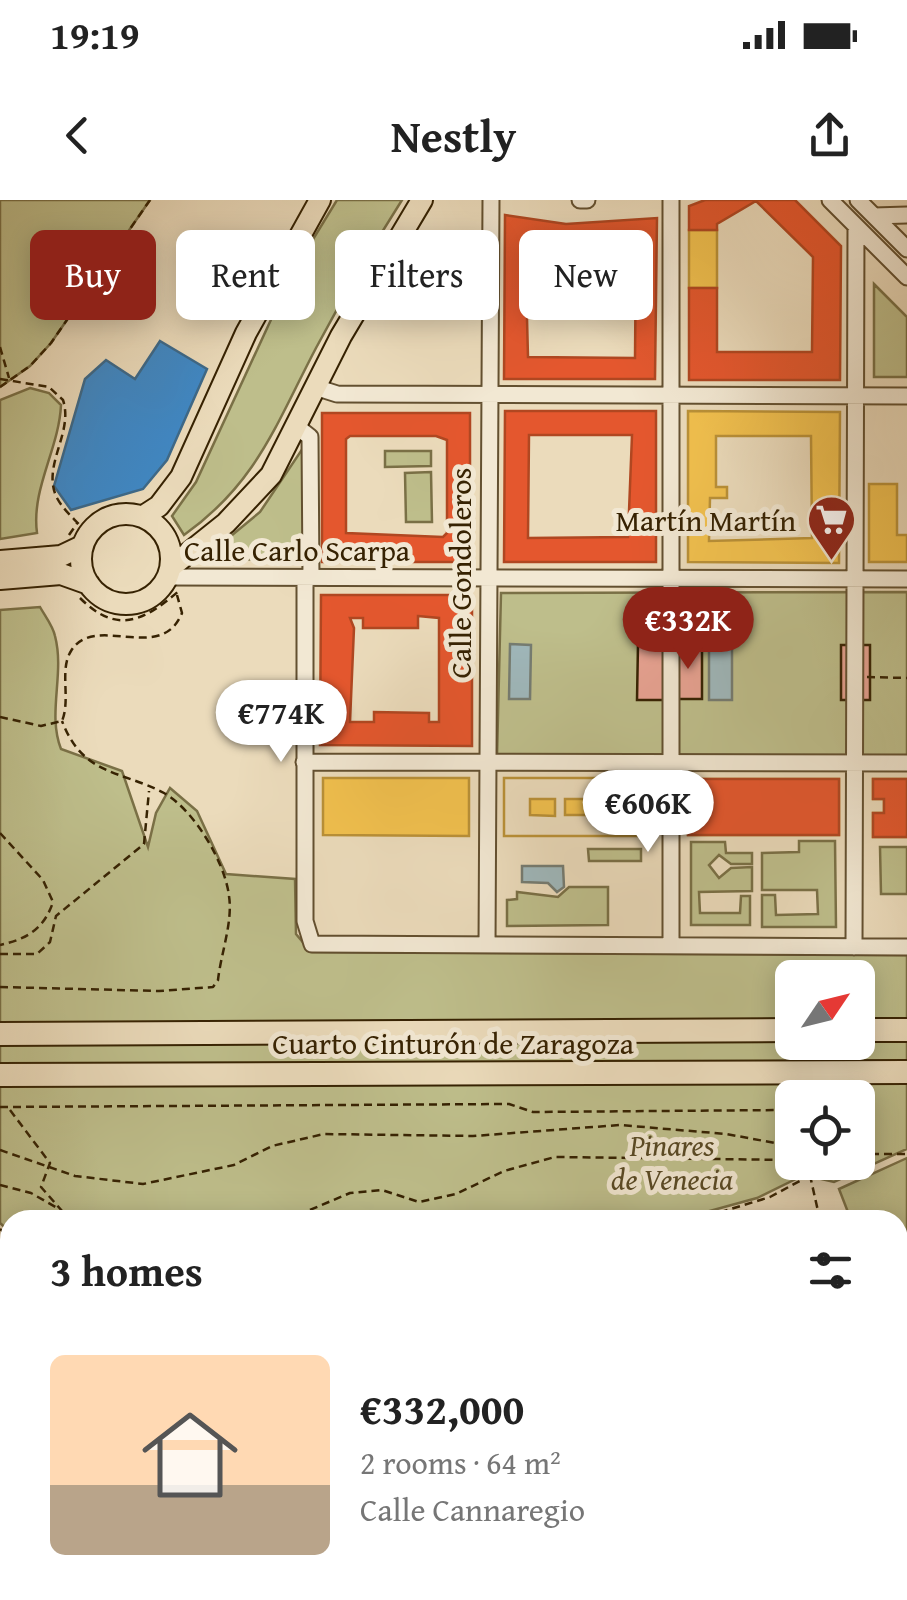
<!DOCTYPE html>
<meta charset="utf-8">
<style>
:root{--surface:#fff;--page:#f6f6f6;--text:#222;--muted:#767676;--accent:#8f2418}
body{margin:0;font-family:"Gentium Book Plus",serif;background:var(--page);color:var(--text);height:100vh;display:flex;flex-direction:column;font-size:38px;white-space:nowrap}
*{box-sizing:border-box;margin:0}
p{font-size:32px;color:var(--muted)}
.icon{flex:none;width:55px;height:55px;fill:none;stroke:currentColor;stroke-width:2;stroke-linecap:round;stroke-linejoin:round}
.map{position:relative;flex:1;overflow:hidden}
.drawer{position:absolute;left:0px;top:1010px;width:908px;height:390px;display:flex;flex-direction:column;background:var(--surface);border-radius:30px 30px 0 0;box-shadow:0 5px 25px #0003}
.drawer>*{flex:none}
.guide{position:absolute;left:30px;top:30px;width:848px;height:90px;display:flex;gap:20px}
.needle{width:65px;rotate:55deg}
.fabs{position:absolute;left:775px;top:760px;display:grid;gap:20px}
.fabs a{display:grid;place-items:center;width:100px;height:100px;border-radius:15px;background:var(--surface);box-shadow:0 5px 25px #0003;font-size:50px}
.price{position:absolute;translate:-50% -85px;padding:0 22px;border-radius:35px;background:#fff;color:#222;font-size:32px;line-height:65px;filter:drop-shadow(0 2px 5px #0008)}
.price::after{content:'';position:absolute;left:50%;top:60px;width:30px;height:22px;margin-left:-15px;background:inherit;clip-path:polygon(0 0,100% 0,50% 100%)}
.price.selected{background:var(--accent);color:#fff}
ul{padding:0;list-style:none}
li{display:flex;align-items:center;gap:30px;height:250px;padding:0 50px}
li span{display:grid;place-items:center;flex:none;width:280px;height:200px;border-radius:15px;color:#555}
li>.icon{margin-inline-start:auto}
span .icon{width:120px;height:120px;fill:#fffc;stroke-width:1}
li b{font-size:42px}
h2{display:flex;justify-content:space-between;align-items:center;height:120px;padding:0 50px;font-size:42px}
.chip{padding:0 35px;border-radius:15px;background:var(--surface);box-shadow:0 5px 25px #0003;font-size:35px;line-height:90px}
.chip.selected{background:var(--accent);color:#fff}
.status{display:flex;justify-content:space-between;align-items:center;height:70px;padding:0 50px;background:var(--surface);direction:ltr}
.status svg{height:28px;fill:currentColor}
header{display:flex;justify-content:space-between;align-items:center;height:130px;padding:0 50px;background:var(--surface);font-size:45px;font-weight:600}
.map>svg:first-child{display:block}
</style>
<div class="status"><b>19:19</b><svg viewBox="0 0 49 12"><path d="M0 12V9h3v3zM5 12V6h3v6zM10 12V3h3v9zM15 12V0h3v12zM26 1h20v11H26zM47 4h2v5h-2z"/></svg></div>
<header><svg class="icon" aria-label="back" viewBox="0 0 24 24"><path d="M15 5l-7 7 7 7"/></svg>Nestly<svg class="icon" aria-label="share" viewBox="0 0 24 24"><path d="M12 15V3M7 8l5-5 5 5M5 13v7h14v-7"/></svg></header>
<div class="map">
<svg width="907" height="1400" viewBox="0 0 907 1400">
<rect width="100%" height="100%" fill="#ebdbbb"/>
<filter id="stains"><feTurbulence type="fractalNoise" baseFrequency=".002" numOctaves="4"/><feColorMatrix values="0 0 0 0 .2 0 0 0 0 .09 0 0 0 0 .02 0 0 0 .5 -.17"/></filter>
<radialGradient id="worn" r=".72"><stop offset=".6" stop-color="#630" stop-opacity="0"/><stop offset="1" stop-color="#630" stop-opacity=".3"/></radialGradient>
<!-- green -->
<path fill="#bebe8b" stroke="#7a7046" stroke-width="2.5" fill-rule="evenodd" d="M0,0H150L51,143L30,166L0,187Z
M337,0H402C371,49 343,97 316,148C276,224 257,283 184,335L172,316L196,282L293,72Z
M874,84L907,117V177H874Z
M30,188L49,193L61,205C59,249 31,289 37,333L0,339V200Z
M305,245V360L203,359L260,312Z
M431,251V266L385,267V251Z
M431,272L432,322H406L405,273Z
M907,392V555L497,556L501,393Z
M40,407C45,416 53,426 55,436C65,474 47,513 61,549L122,571L148,647L156,613L170,588L197,611L226,674L295,679L296,734L311,752L907,755V949L834,982L804,975L757,998L677,1020H10V1032L0,1023V410ZM792,778H858V842H792ZM792,898H858V962H792Z
M799,641H835L836,727H762V695H775L776,715L818,714L817,690H762V653L799,652Z
M691,642H725L726,653H752V664H731L719,655L709,665L719,678L731,668L752,667V691L699,692L700,713H740L741,696H750V725H691Z
M880,647H907V694H881Z
M588,649H641V661H589Z
M569,687H608V725L507,726V700L517,699V692L558,697Z
M907,958V1145L898,1150V1020H851L839,989Z
M907,1268V1400H648L662,1390H898V1273Z
M10,1374V1390H61L64,1395L74,1390H436L426,1400H5L0,1380Z"/>
<!-- water -->
<path fill="#9fb8bc" stroke="#757c72" stroke-width="2.5" d="M709,443L732,444V500H709Z
M510,444L531,445L530,499H509Z
M522,666H563L564,687L557,692L548,683L522,682Z"/>
<!-- homes -->
<path fill="#f2c14e" stroke="#ba9137" stroke-width="2.5" fill-rule="evenodd" d="M689,30H717V88H689Z
M688,211L840,212L839,363L688,362ZM716,236H811L812,338L709,341L710,298H727V287H716Z
M869,284H897V335H907V362H869Z
M323,578H469V636L323,635Z
M504,578H656L655,636H504ZM530,599H555V616L530,615ZM565,599H590V615H565ZM601,599H626V615H601Z
M504,578H656L655,636H504Z
M688,579H839V635H688ZM713,597L738,598V614H713ZM787,597L811,598V614L786,613ZM750,598H775V614H750Z
M873,579H907V599L892,600V613H907V637H873V613H884V599H873Z"/>
<!-- shops -->
<path fill="#e4572e" stroke="#b04721" stroke-width="2.5" fill-rule="evenodd" d="M705,0H795L841,46L840,180H689V88H717V152H812L813,57L756,1L717,24V30H689V6Z
M505,15L566,24L657,18L655,179H504ZM525,41L581,49L636,41L635,158L528,157Z
M505,211H656V362H504ZM529,235H632L628,337L528,338Z
M322,213H470V362H322ZM350,236H436L447,240V333L443,337L346,333V239Z
M321,395H472V546L320,545ZM418,416L439,418V522H429V513L374,512V522H350L354,428L350,418H363V428H418Z
M688,579H839V635H688Z
M873,579H907V637H873V613H884V599H873Z"/>
<!-- schools -->
<path fill="#3f88c5" stroke="#3c698a" stroke-width="2.5" d="M160,141L207,169L167,260L143,289L71,310L54,286L85,179L106,160L135,179Z"/>
<!-- building -->
<path fill="#e8a393" stroke="#362202" stroke-width="2.5" d="M638,444L667,445L666,500H637Z
M675,445H702V499H675Z
M841,445H870V500H841Z"/>
<g fill="none" stroke-linecap="round" stroke-linejoin="round">
<defs>
<path id="minor" d="M580,0H587
M671,0V746
M830,0L907,77
M858,0L907,49
M874,16L907,15
M315,187L337,194L907,196
M296,226L310,237L311,378
M167,377L907,379
M305,378V721L312,744L907,747
M304,562L907,563
M487,745L491,0
M854,747L856,26"/>
<path id="major" d="M81 359a45 45 0 1 1 90 0a45 45 0 1 1-90 0Z
M142,317L159,306L181,277L246,133L320,0
M0,361L61,356L82,346
M171,367L226,323L271,275L341,136L422,0
M0,379L61,374L89,384"/>
<path id="highway" d="M858,830H907
M0,834L792,830
M0,875L907,872"/>
</defs>
<!-- minor casing -->
<use href="#minor" stroke="#635030" stroke-width="19"/>
<!-- major casing -->
<use href="#major" stroke="#362202" stroke-width="24"/>
<!-- highway casing -->
<use href="#highway" stroke="#362202" stroke-width="26"/>
<!-- path -->
<path stroke="#362202" stroke-width="2.5" stroke-dasharray="8 5" stroke-linecap="butt" d="M0,147L9,178
M0,179L49,187L63,200C74,233 41,266 57,298C64,311 75,319 84,330
M0,187L30,166L51,143L150,0
M69,335L78,322
M80,398C118,436 145,420 180,390
M867,477L907,478
M0,517L41,526L62,521C71,499 59,470 71,451C95,412 161,465 182,413L177,395
M0,633L43,680L53,702C44,729 27,739 0,745
M0,754H37L50,742L56,716L144,644L149,591
M0,787L159,791L213,787L218,780C221,753 233,722 229,696C225,662 194,610 164,593C120,570 83,576 62,521
M0,907L509,904L533,912L784,910L792,920
M10,910L50,963L41,987L70,1020
M0,950L75,976L143,984L234,965L272,946L324,934L473,936L620,925L726,934L792,946
M858,954H907
M807,962L820,1020
M0,985L31,993L59,1009
M66,1012L104,1020
M286,1020L350,993L382,990L419,1002L456,994L504,971L555,957L792,960
M695,1020L770,997L809,976
M0,1029L10,1038
M898,1070L907,1067
M898,1166L907,1162
M0,1300L10,1293
M898,1348L907,1351
M898,1385L907,1399
M132,1400L156,1390
M450,1400L469,1390
M582,1400L615,1390
M729,1400L756,1390"/>
<!-- minor -->
<use href="#minor" stroke="#f2e8d3" stroke-width="15"/>
<!-- major -->
<use href="#major" stroke="#ebdbbb" stroke-width="20"/>
<!-- highway -->
<use href="#highway" stroke="#ebdbbb" stroke-width="22"/>
</g>
<!-- icons -->
<defs>
<symbol id="supermarket-pin" viewBox="-11 -11 22 30"><path d="M0 17L-7.5 6A9.5 9.5 0 1 1 7.5 6Z" fill="#8f2418" stroke="#f2e8d3"/><path d="M-6-5.5h2.5l.6 2H6L4.5 2H-2.5L-4.4-4H-6ZM-1.5 3.2a1.3 1.3 0 1 0 .1 0ZM3 3.2a1.3 1.3 0 1 0 .1 0Z" fill="#fff"/></symbol>
</defs>
<g fill-rule="evenodd">
<use href="#supermarket-pin" x="804" y="292" width="55" height="75"/>
</g>
<g text-anchor="middle" dominant-baseline="central" stroke-width="10" stroke-linejoin="round" paint-order="stroke">
<!-- poi labels -->
<g font-size="30" fill="#362202" stroke="#f2e8d3" text-anchor="end">
<text x="796" y="320">Martín Martín</text>
</g>
<!-- street labels -->
<g font-size="30" fill="#362202" stroke="#f2e8d3">
<text x="297" y="350">Calle Carlo Scarpa</text>
<text transform="translate(460 373) rotate(-90)">Calle Gondoleros</text>
<text x="453" y="843">Cuarto Cinturón de Zaragoza</text>
</g>
<!-- park labels -->
<g font-size="30" font-style="italic" fill="#584924" stroke="#f2e8d3">
<text x="672" y="945">Pinares<tspan x="672" dy="34">de Venecia</tspan></text>
</g>
</g>
<rect width="100%" height="100%" filter="url(#stains)"/>
<rect width="100%" height="100%" fill="url(#worn)"/>
</svg>
<div class="fabs">
<a><svg class="needle" viewBox="-14 -14 28 28"><path d="M0-13l5 13h-10z" fill="#e53935"/><path d="M0 13l5-13h-10z" fill="#767676"/></svg></a>
<a><svg class="icon" aria-label="locate" viewBox="0 0 24 24"><circle cx="12" cy="12" r="6"/><path d="M12 2v4M12 18v4M2 12h4M18 12h4"/></svg></a>
</div>
<b class="price selected" style="left:688px;top:472px">€332K</b>
<b class="price" style="left:281px;top:565px">€774K</b>
<b class="price" style="left:648px;top:655px">€606K</b>
<div class="guide">
<a class="chip selected">Buy</a>
<a class="chip">Rent</a>
<a class="chip">Filters</a>
<a class="chip">New</a>
</div>
<section class="drawer">
<h2>3 homes<svg class="icon" aria-label="filters" viewBox="0 0 24 24"><path d="M4 7h16M4 17h16"/><circle cx="9" cy="7" r="2"/><circle cx="15" cy="17" r="2"/></svg></h2>
<ul>
<li><span style="background:linear-gradient(#ffd9b3 65%,#b9a48a 0)"><svg class="icon" aria-label="home" viewBox="0 0 24 24"><path d="M3 11l9-7 9 7M6 9v11h12V9"/></svg></span><div><b>€332,000</b><p>2 rooms · 64 m²</p><p>Calle Cannaregio</p></div></li>
</ul>
</section>
</div>
